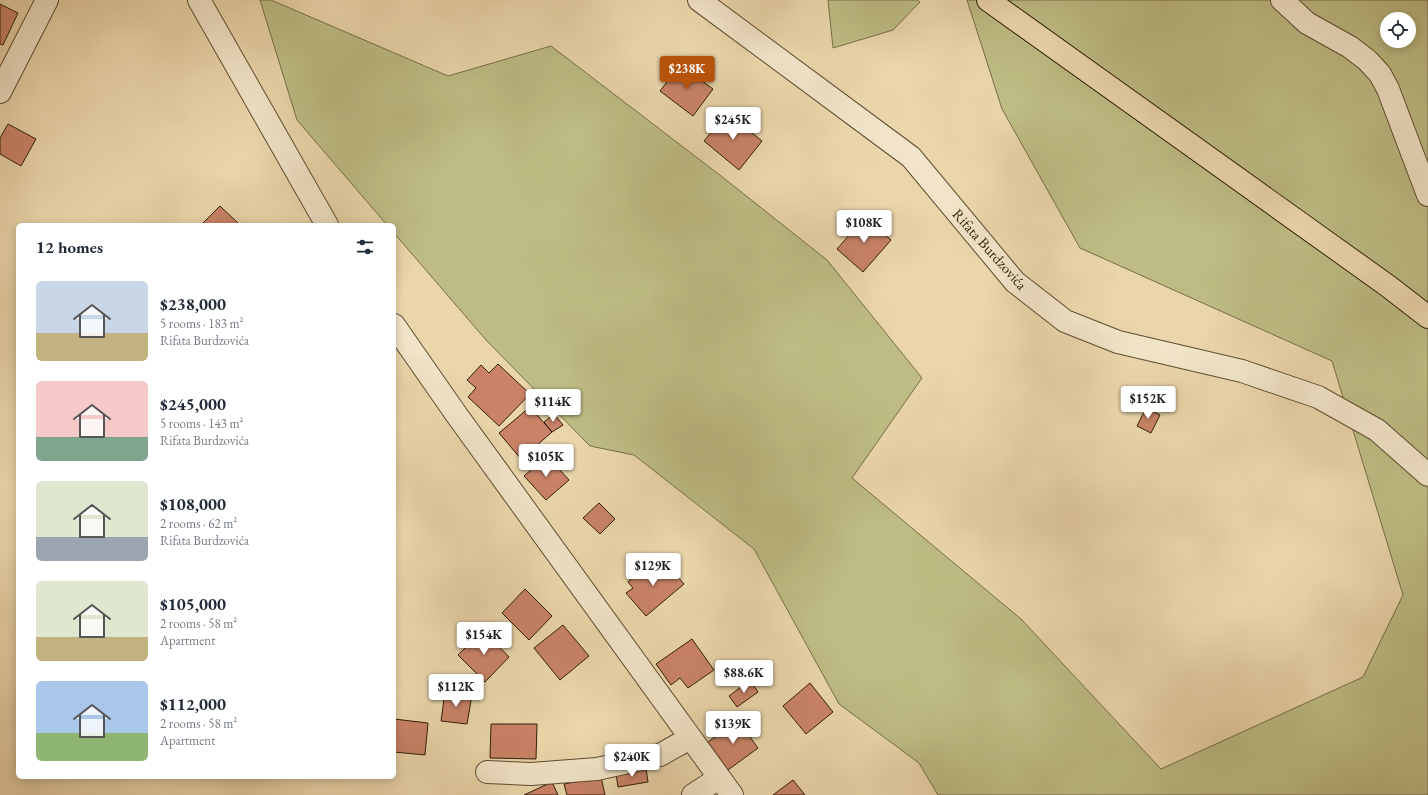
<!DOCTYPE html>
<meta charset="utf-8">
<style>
:root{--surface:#fff;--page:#f6f6f7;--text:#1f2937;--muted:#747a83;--accent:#b45309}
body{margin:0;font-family:"EB Garamond",serif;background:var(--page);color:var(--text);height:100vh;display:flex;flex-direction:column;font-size:15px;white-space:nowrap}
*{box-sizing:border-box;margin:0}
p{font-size:13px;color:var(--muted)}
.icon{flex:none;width:22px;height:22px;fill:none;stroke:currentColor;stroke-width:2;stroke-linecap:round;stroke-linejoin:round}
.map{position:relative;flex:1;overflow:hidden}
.drawer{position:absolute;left:16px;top:223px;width:380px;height:556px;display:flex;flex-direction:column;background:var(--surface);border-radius:6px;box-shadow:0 2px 10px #0003}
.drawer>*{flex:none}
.controls{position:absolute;left:1380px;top:12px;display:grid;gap:8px}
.controls a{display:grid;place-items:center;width:36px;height:36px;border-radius:50%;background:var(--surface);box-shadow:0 2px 10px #0003;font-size:20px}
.price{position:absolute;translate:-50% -34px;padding:0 9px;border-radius:4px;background:#fff;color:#222;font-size:13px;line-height:26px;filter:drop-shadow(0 1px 2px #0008)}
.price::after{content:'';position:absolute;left:50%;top:24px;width:12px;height:9px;margin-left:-6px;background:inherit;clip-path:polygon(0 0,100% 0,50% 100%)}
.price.current{background:var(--accent);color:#fff}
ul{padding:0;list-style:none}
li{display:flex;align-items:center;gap:12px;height:100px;padding:0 20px}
li span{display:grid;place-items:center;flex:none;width:112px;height:80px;border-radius:6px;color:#555}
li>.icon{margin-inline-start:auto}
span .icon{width:48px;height:48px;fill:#fffc;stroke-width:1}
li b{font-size:17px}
h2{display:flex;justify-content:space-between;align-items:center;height:48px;padding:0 20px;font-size:17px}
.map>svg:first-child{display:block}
</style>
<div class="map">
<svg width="1428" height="795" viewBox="0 0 1428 795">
<rect width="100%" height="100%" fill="#ebd6ab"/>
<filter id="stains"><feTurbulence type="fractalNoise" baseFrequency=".005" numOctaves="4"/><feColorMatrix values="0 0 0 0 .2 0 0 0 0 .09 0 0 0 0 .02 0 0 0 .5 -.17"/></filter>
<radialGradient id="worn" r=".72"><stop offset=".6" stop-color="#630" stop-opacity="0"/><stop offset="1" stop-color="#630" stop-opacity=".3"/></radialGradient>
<!-- green -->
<path fill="#bebc84" stroke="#766e46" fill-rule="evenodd" d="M260,0H271L448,76L551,46L721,176L827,260L922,378L852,478L1021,619L1161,769L1363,677L1403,595L1332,361L1080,248L1002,109L967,0H1428V795H938L919,763L839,704L754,549L634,455L590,446L486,340L394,233V225H387L297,120ZM1387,19H1409V41H1387Z
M828,0H917L920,2L893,30L833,48Z"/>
<!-- building -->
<path fill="#ca8368" stroke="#2f1f09" d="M0,4L18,13L3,45L0,44Z
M680,65L713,89L693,116L660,91Z
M727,113L762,141L739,170L704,141Z
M8,124L36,139L21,166L0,154V138Z
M220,206L240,225H201Z
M865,217L891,240L863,272L837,249Z
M498,364L530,394L499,426L468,397L476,388L467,380L481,365L489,373Z
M530,407L552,432L521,459L499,433Z
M1146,408L1160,415L1151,433L1137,426Z
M554,414L563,425L552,432L544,422Z
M547,456L569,480L546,500L524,476Z
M599,503L615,519L600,534L583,518Z
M664,561L684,584L646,616L626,593L633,588L628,582L647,564L653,571Z
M525,589L552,616L529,640L502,613Z
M563,625L589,656L560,680L534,648Z
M483,630L509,657L485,682L458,655Z
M692,639L714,670L688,688L680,678L671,685L656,664Z
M750,680L758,692L737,707L729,696Z
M810,683L833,712L806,734L783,706Z
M445,692L472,695L467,724L441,721Z
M394,719L428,723L425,755L394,752Z
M738,721L758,748L728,770L708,742Z
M491,724H537L536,759L490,758Z
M646,768L648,782L618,787L616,774Z
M601,777L605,795H567L564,784Z
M793,780L805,795H773Z
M552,782L558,795H524Z"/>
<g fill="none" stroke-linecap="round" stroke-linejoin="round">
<defs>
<path id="minor" d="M199,0L327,225
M699,0L911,157L1015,282L1065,321L1118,342L1242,371L1318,397L1377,430L1428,475
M1282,0L1307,23L1350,47L1367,60L1380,74L1388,89L1428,195
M0,92L47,0
M394,325L456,414L732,795
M487,772L531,774L597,769L660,755L690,738
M693,795L719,778"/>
<path id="major" d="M988,0L1388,286L1428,317"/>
</defs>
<!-- minor casing -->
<use href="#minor" stroke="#5e4d32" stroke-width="24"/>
<!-- major casing -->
<use href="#major" stroke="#2f1f09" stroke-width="24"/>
<!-- minor -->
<use href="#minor" stroke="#f2e4c8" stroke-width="22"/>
<!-- major -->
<use href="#major" stroke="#ebd6ab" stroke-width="22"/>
</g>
<g text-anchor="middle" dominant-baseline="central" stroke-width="3" stroke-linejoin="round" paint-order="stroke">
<!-- street labels -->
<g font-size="15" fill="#2f1f09" stroke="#f2e4c8">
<text transform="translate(990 249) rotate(48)">Rifata Burdzovića</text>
</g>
</g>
<rect width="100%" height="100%" filter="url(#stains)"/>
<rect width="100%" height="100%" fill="url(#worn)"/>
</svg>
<div class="controls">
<a><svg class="icon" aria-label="locate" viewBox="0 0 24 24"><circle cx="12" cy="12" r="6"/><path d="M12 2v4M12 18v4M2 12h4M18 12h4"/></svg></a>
</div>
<b class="price current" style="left:687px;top:90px">$238K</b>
<b class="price" style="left:733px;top:141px">$245K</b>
<b class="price" style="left:864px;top:244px">$108K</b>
<b class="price" style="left:1148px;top:420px">$152K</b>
<b class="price" style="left:553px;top:423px">$114K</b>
<b class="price" style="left:546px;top:478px">$105K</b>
<b class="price" style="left:653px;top:587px">$129K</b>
<b class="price" style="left:484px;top:656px">$154K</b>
<b class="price" style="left:744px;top:694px">$88.6K</b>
<b class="price" style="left:456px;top:708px">$112K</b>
<b class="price" style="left:733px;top:745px">$139K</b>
<b class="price" style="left:632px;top:778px">$240K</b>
<section class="drawer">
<h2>12 homes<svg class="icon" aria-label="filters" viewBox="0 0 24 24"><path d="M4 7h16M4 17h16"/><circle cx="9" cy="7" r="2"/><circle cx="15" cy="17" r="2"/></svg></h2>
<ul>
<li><span style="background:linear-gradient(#c9d6e8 65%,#c2b280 0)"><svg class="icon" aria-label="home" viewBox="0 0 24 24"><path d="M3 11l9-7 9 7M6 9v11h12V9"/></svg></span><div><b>$238,000</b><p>5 rooms · 183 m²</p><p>Rifata Burdzovića</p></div></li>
<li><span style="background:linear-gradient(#f6c9c9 70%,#7fa58c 0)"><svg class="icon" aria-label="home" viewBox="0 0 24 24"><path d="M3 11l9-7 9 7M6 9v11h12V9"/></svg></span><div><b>$245,000</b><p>5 rooms · 143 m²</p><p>Rifata Burdzovića</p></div></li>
<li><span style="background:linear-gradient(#dfe7d0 70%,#9aa5b1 0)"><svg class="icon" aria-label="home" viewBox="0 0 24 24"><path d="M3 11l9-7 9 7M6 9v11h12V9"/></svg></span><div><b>$108,000</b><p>2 rooms · 62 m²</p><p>Rifata Burdzovića</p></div></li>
<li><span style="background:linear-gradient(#dfe7d0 70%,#c2b280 0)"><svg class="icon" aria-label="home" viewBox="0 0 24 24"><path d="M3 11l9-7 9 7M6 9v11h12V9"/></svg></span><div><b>$105,000</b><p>2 rooms · 58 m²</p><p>Apartment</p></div></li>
<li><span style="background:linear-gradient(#a9c7e8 65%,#8fb573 0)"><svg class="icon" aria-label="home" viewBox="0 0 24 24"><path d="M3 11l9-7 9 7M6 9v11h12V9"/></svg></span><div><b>$112,000</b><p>2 rooms · 58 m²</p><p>Apartment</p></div></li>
</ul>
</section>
</div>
